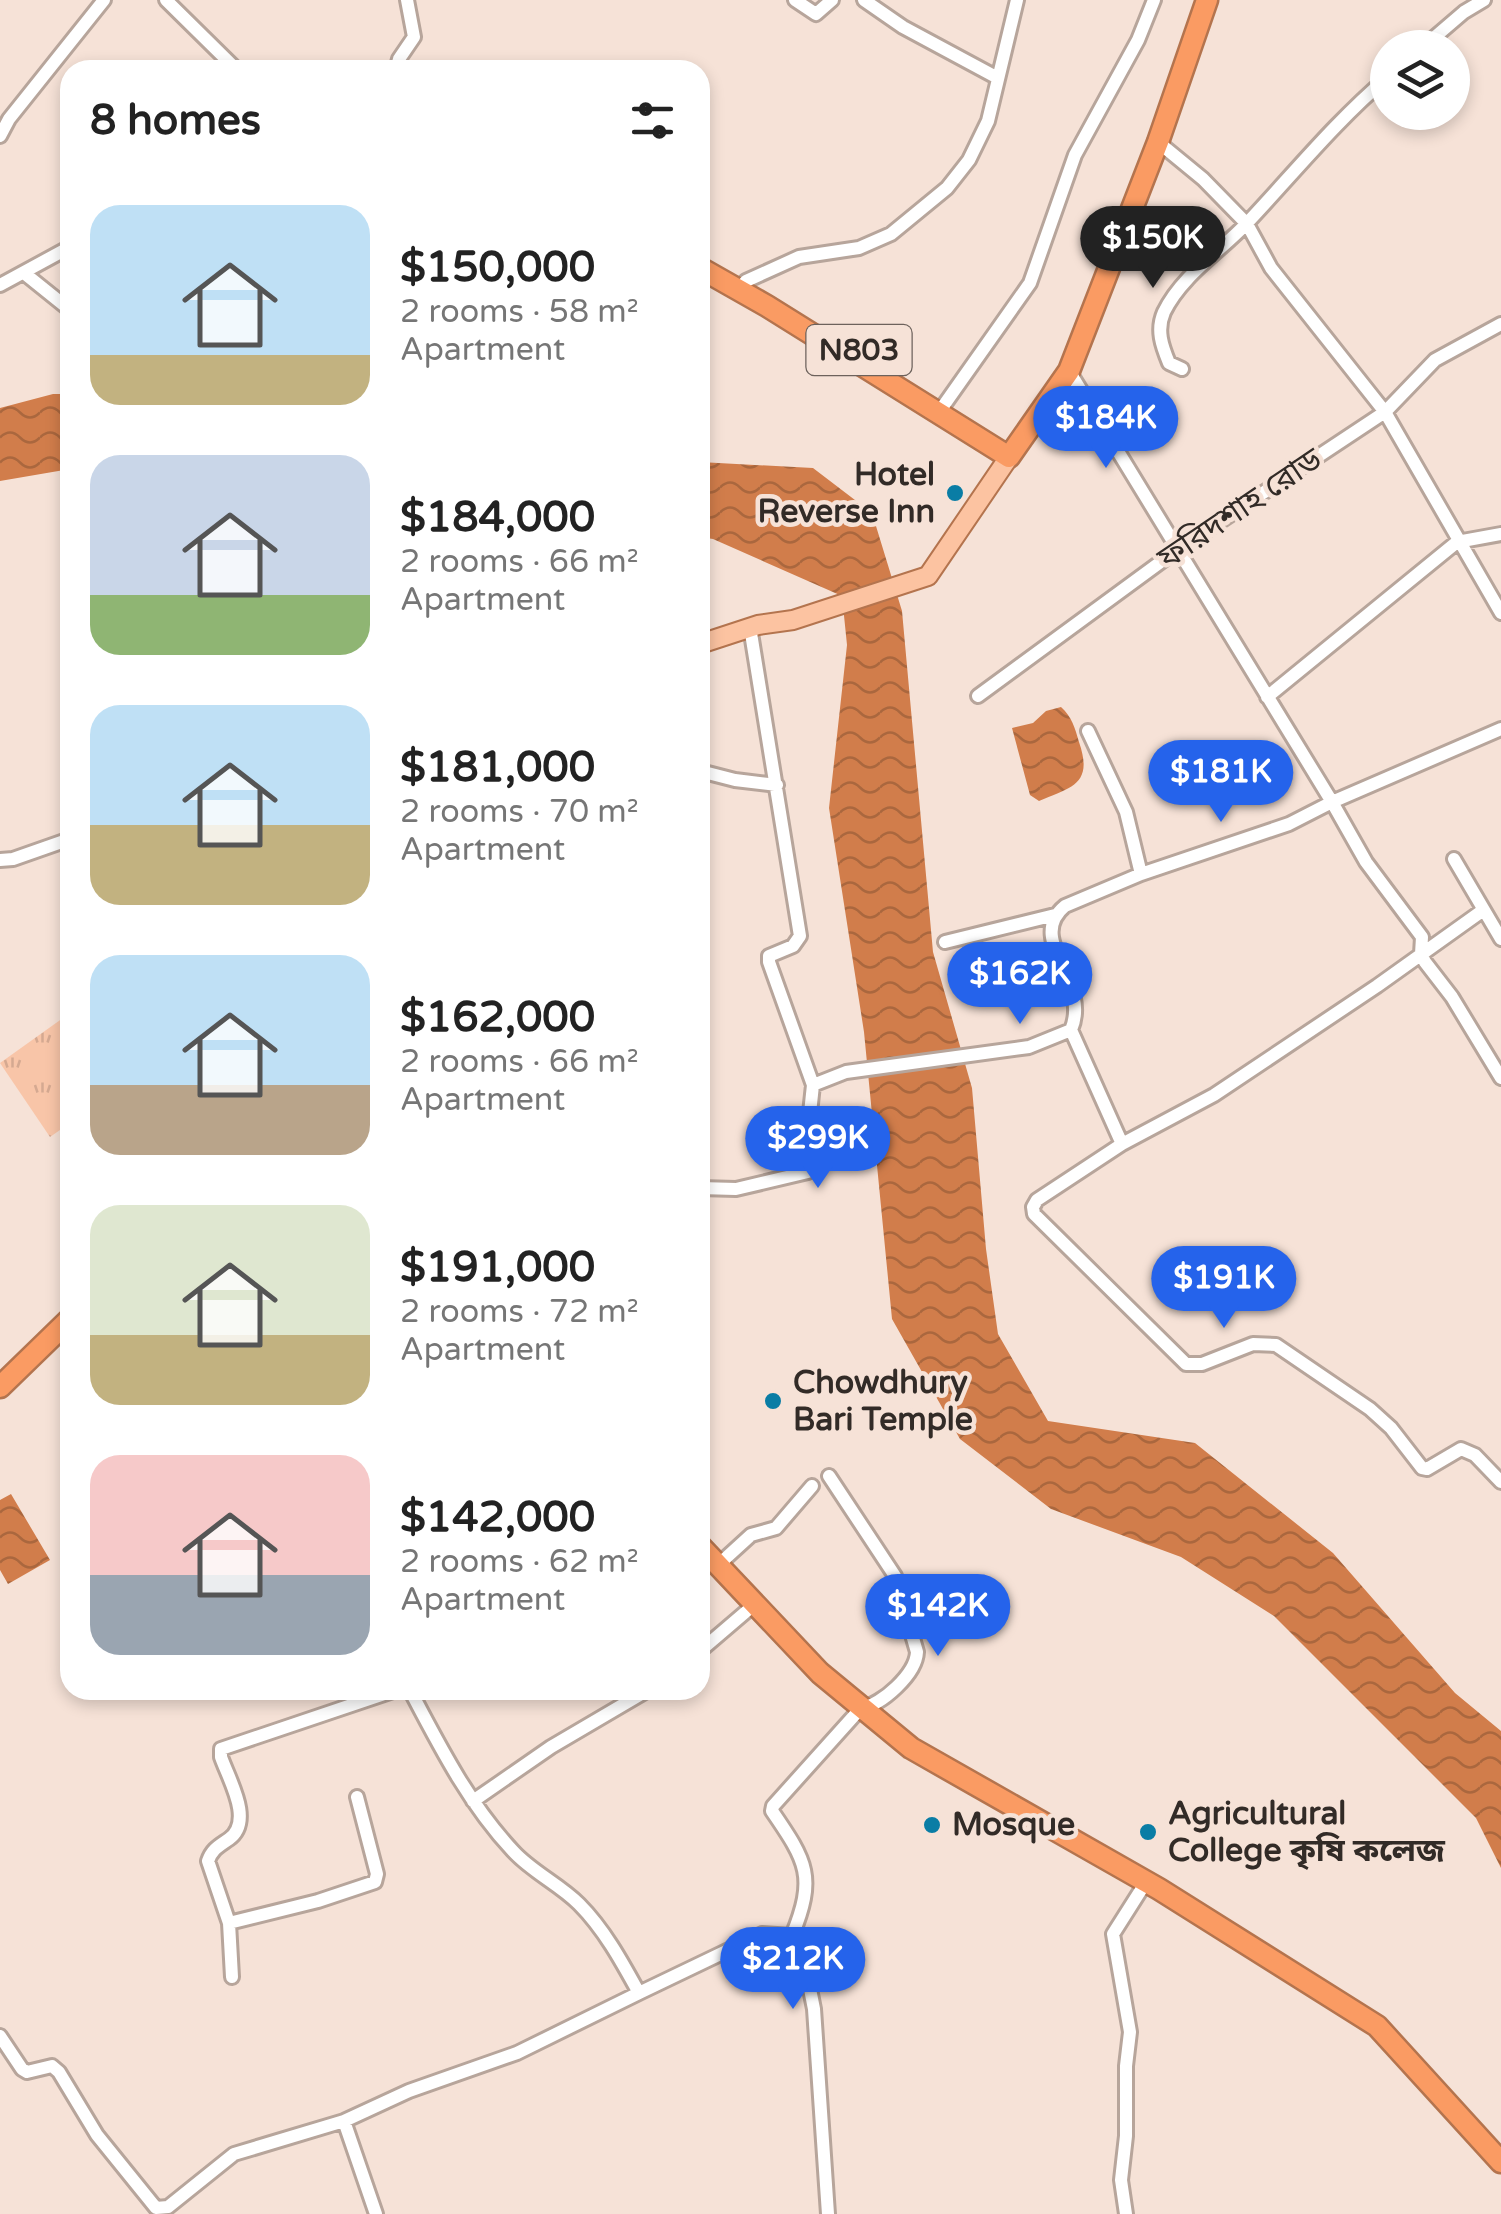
<!DOCTYPE html>
<meta charset="utf-8">
<style>
:root{--surface:#fff;--page:#f2f2f2;--text:#222;--muted:#767676;--accent:#2563eb}
body{margin:0;font-family:"Varela Round","Noto Sans Bengali",sans-serif;background:var(--page);color:var(--text);height:100vh;display:flex;flex-direction:column;font-size:38px;white-space:nowrap}
*{box-sizing:border-box;margin:0}
p{font-size:32px;color:var(--muted)}
.icon{flex:none;width:55px;height:55px;fill:none;stroke:currentColor;stroke-width:2;stroke-linecap:round;stroke-linejoin:round}
.map{position:relative;flex:1;overflow:hidden}
.details{position:absolute;left:60px;top:60px;width:650px;height:1640px;display:flex;flex-direction:column;background:var(--surface);border-radius:30px;box-shadow:0 5px 15px #0003}
.details>*{flex:none}
.fabs{position:absolute;left:1370px;top:30px;display:grid;gap:20px}
.fabs a{display:grid;place-items:center;width:100px;height:100px;border-radius:50%;background:var(--surface);box-shadow:0 5px 15px #0003;font-size:50px}
.price{position:absolute;translate:-50% -85px;padding:0 22px;border-radius:35px;background:var(--accent);color:#fff;font-size:32px;line-height:65px;filter:drop-shadow(0 2px 5px #0008)}
.price::after{content:'';position:absolute;left:50%;top:60px;width:30px;height:22px;margin-left:-15px;background:inherit;clip-path:polygon(0 0,100% 0,50% 100%)}
.price.current{background:#222;color:#fff}
ul{padding:0;list-style:none}
li{display:flex;align-items:center;gap:30px;height:250px;padding:0 30px}
li span{display:grid;place-items:center;flex:none;width:280px;height:200px;border-radius:30px;color:#555}
li>.icon{margin-inline-start:auto}
span .icon{width:120px;height:120px;fill:#fffc;stroke-width:1}
li b{font-size:42px}
h2{display:flex;justify-content:space-between;align-items:center;height:120px;padding:0 30px;font-size:42px}
.map>svg:first-child{display:block}
</style>
<div class="map">
<svg width="1501" height="2214" viewBox="0 0 1501 2214">
<defs>
<pattern id="grass-tufts" width="24" height="20" patternUnits="userSpaceOnUse" patternTransform="scale(2.5)"><rect width="24" height="20" fill="#f8c5a8"/><path d="M3 7l-1-3M5 7V3M7 7l1-3M15 17l-1-3M17 17v-4M19 17l1-3" fill="none" stroke="#d5a991"/></pattern>
<pattern id="water-waves" width="16" height="10" patternUnits="userSpaceOnUse" patternTransform="scale(2.5)"><rect width="16" height="10" fill="#d17d4b"/><path d="M0 5q4-4 8 0t8 0" fill="none" stroke="#aa673e"/></pattern>
</defs>
<rect width="100%" height="100%" fill="#f6e2d7"/>
<!-- grass -->
<path fill="url(#grass-tufts)" d="M70,1013V1123L50,1137L0,1063Z"/>
<!-- water -->
<path fill="url(#water-waves)" d="M53,394H70V469L0,481V408Z
M700,462L813,468L872,513L902,611L933,952L972,1088L986,1249L998,1334L1048,1421L1195,1443L1333,1553L1455,1693L1501,1731V1868L1476,1818L1274,1616L1181,1557L1051,1509L960,1439L892,1319L864,1032L829,808L847,645L842,596L713,539L700,537Z
M1061,707C1072,717 1075,728 1079,742C1093,783 1074,787 1039,801L1030,795L1012,728L1033,723L1046,711Z
M11,1494L50,1560L8,1584L0,1570V1500Z"/>
<g fill="none" stroke-linecap="round" stroke-linejoin="round">
<defs>
<path id="minor" d="M166,0L237,70
M795,0L816,14L832,0
M864,0L903,27L996,77
M1422,48L1464,12L1484,0
M396,70L399,59L414,37L407,0
M0,136L9,119L104,0
M1158,142L1203,179L1247,224L1271,268L1385,412L1501,613
M69,169L70,170
M24,273L70,310
M0,285L70,247
M739,289L746,281L799,257L859,248L891,234L947,188L969,160L988,121L1017,0
M1182,369L1169,363C1162,346 1156,330 1164,312C1182,275 1221,251 1248,222C1294,173 1336,121 1388,77
M1069,371L1332,802L1501,729
M944,405L1030,283L1075,155L1138,40L1154,0
M750,627L800,936L793,946L769,956V962L813,1085
M978,696L1177,550L1385,412L1435,360L1501,324
M1267,697L1457,542L1501,534
M1088,731L1126,812L1141,874
M700,771L735,780L777,785
M1454,859L1501,939
M0,860L13,859L70,839
M1482,911L1377,986L1214,1095L1122,1144L1037,1200L1033,1207L1034,1214L1186,1364H1202L1253,1344L1276,1345L1370,1409L1391,1428L1422,1468L1427,1469L1461,1449L1475,1455L1501,1482
M945,942L1055,915
M1122,1144L1071,1030C1092,981 1024,940 1065,906L1141,874L1289,824L1332,802L1366,862L1422,937L1421,954L1425,962L1452,997L1501,1078
M700,1188L736,1189L808,1172L814,1166L810,1113L813,1085L846,1072L1029,1047L1071,1030
M68,1340L70,1342
M717,1566L751,1535L776,1528L812,1486
M700,1651L755,1604
M473,1801L551,1747L648,1690
M229,1923L318,1901L375,1882L377,1874L357,1797
M232,1977L229,1923L208,1861C212,1849 219,1846 229,1839C254,1821 229,1780 221,1757V1749L396,1690
M639,1993L762,1934L792,1936
M0,2036L22,2069L27,2072L52,2066L59,2072L97,2135L156,2208L168,2207L234,2154L344,2121L409,2091L517,2053L639,1993C622,1962 604,1929 579,1904C559,1884 532,1872 513,1851C469,1804 440,1747 410,1690
M344,2121L376,2214
M828,2214L814,2009L807,1974L792,1936C816,1877 807,1862 772,1811L773,1806L861,1708C882,1705 916,1674 917,1652L895,1576L829,1476
M1126,2214L1121,2180L1126,2136V2066L1130,2032L1113,1934L1146,1882"/>
<path id="major" d="M700,644L758,625L793,620L928,576L1009,457"/>
<path id="highway" d="M700,268L767,306L1009,457L1069,371L1158,142L1207,0
M0,1387L70,1319
M700,1546L820,1673L911,1748L1159,1889L1377,2026L1501,2162"/>
</defs>
<!-- minor casing -->
<use href="#minor" stroke="#b7a59b" stroke-width="18"/>
<!-- major casing -->
<use href="#major" stroke="#b4744e" stroke-width="22"/>
<!-- highway casing -->
<use href="#highway" stroke="#b4744e" stroke-width="25"/>
<!-- minor -->
<use href="#minor" stroke="#fff" stroke-width="12"/>
<!-- major -->
<use href="#major" stroke="#fcc3a1" stroke-width="18"/>
<!-- highway -->
<use href="#highway" stroke="#fa9b63" stroke-width="20"/>
</g>
<!-- markers -->
<g fill="#0a7da5" stroke="#f6e2d7" stroke-width="4">
<circle cx="955" cy="493" r="10"/>
<circle cx="773" cy="1401" r="10"/>
<circle cx="932" cy="1825" r="10"/>
<circle cx="1148" cy="1832" r="10"/>
</g>
<g text-anchor="middle" dominant-baseline="central" stroke-width="9" stroke-linejoin="round" paint-order="stroke">
<!-- shield labels -->
<rect fill="#f6e2d7" stroke="#6d625c" stroke-width="2.5" x="806.5" y="325" width="105" height="50" rx="8"/>
<g font-size="30" font-weight="bold" fill="#322b27">
<text x="859" y="350">N803</text>
</g>
<!-- poi labels -->
<g font-size="32" font-weight="bold" fill="#322b27" stroke="#f6e2d7" text-anchor="start">
<text x="935" y="475" text-anchor="end">Hotel<tspan x="935" dy="37">Reverse Inn</tspan></text>
<text x="793" y="1383">Chowdhury<tspan x="793" dy="37">Bari Temple</tspan></text>
<text x="1168" y="1814">Agricultural<tspan x="1168" dy="37">College কৃষি কলেজ</tspan></text>
<text x="952" y="1825">Mosque</text>
</g>
<!-- street labels -->
<g font-size="32" fill="#322b27" stroke="#f6e2d7">
<text transform="translate(1240 509) rotate(-34)">ফরিদশাহ রোড</text>
</g>
</g>
</svg>
<div class="fabs">
<a><svg class="icon" aria-label="layers" viewBox="0 0 24 24"><path d="M12 4l9 5-9 5-9-5zM3 14l9 5 9-5"/></svg></a>
</div>
<b class="price current" style="left:1153px;top:291px">$150K</b>
<b class="price" style="left:1106px;top:471px">$184K</b>
<b class="price" style="left:1221px;top:825px">$181K</b>
<b class="price" style="left:1020px;top:1027px">$162K</b>
<b class="price" style="left:818px;top:1191px">$299K</b>
<b class="price" style="left:1224px;top:1331px">$191K</b>
<b class="price" style="left:938px;top:1659px">$142K</b>
<b class="price" style="left:793px;top:2012px">$212K</b>
<section class="details">
<h2>8 homes<svg class="icon" aria-label="filters" viewBox="0 0 24 24"><path d="M4 7h16M4 17h16"/><circle cx="9" cy="7" r="2"/><circle cx="15" cy="17" r="2"/></svg></h2>
<ul>
<li><span style="background:linear-gradient(#bfe0f5 75%,#c2b280 0)"><svg class="icon" aria-label="home" viewBox="0 0 24 24"><path d="M3 11l9-7 9 7M6 9v11h12V9"/></svg></span><div><b>$150,000</b><p>2 rooms · 58 m²</p><p>Apartment</p></div></li>
<li><span style="background:linear-gradient(#c9d6e8 70%,#8fb573 0)"><svg class="icon" aria-label="home" viewBox="0 0 24 24"><path d="M3 11l9-7 9 7M6 9v11h12V9"/></svg></span><div><b>$184,000</b><p>2 rooms · 66 m²</p><p>Apartment</p></div></li>
<li><span style="background:linear-gradient(#bfe0f5 60%,#c2b280 0)"><svg class="icon" aria-label="home" viewBox="0 0 24 24"><path d="M3 11l9-7 9 7M6 9v11h12V9"/></svg></span><div><b>$181,000</b><p>2 rooms · 70 m²</p><p>Apartment</p></div></li>
<li><span style="background:linear-gradient(#bfe0f5 65%,#b9a48a 0)"><svg class="icon" aria-label="home" viewBox="0 0 24 24"><path d="M3 11l9-7 9 7M6 9v11h12V9"/></svg></span><div><b>$162,000</b><p>2 rooms · 66 m²</p><p>Apartment</p></div></li>
<li><span style="background:linear-gradient(#dfe7d0 65%,#c2b280 0)"><svg class="icon" aria-label="home" viewBox="0 0 24 24"><path d="M3 11l9-7 9 7M6 9v11h12V9"/></svg></span><div><b>$191,000</b><p>2 rooms · 72 m²</p><p>Apartment</p></div></li>
<li><span style="background:linear-gradient(#f6c9c9 60%,#9aa5b1 0)"><svg class="icon" aria-label="home" viewBox="0 0 24 24"><path d="M3 11l9-7 9 7M6 9v11h12V9"/></svg></span><div><b>$142,000</b><p>2 rooms · 62 m²</p><p>Apartment</p></div></li>
</ul>
</section>
</div>
